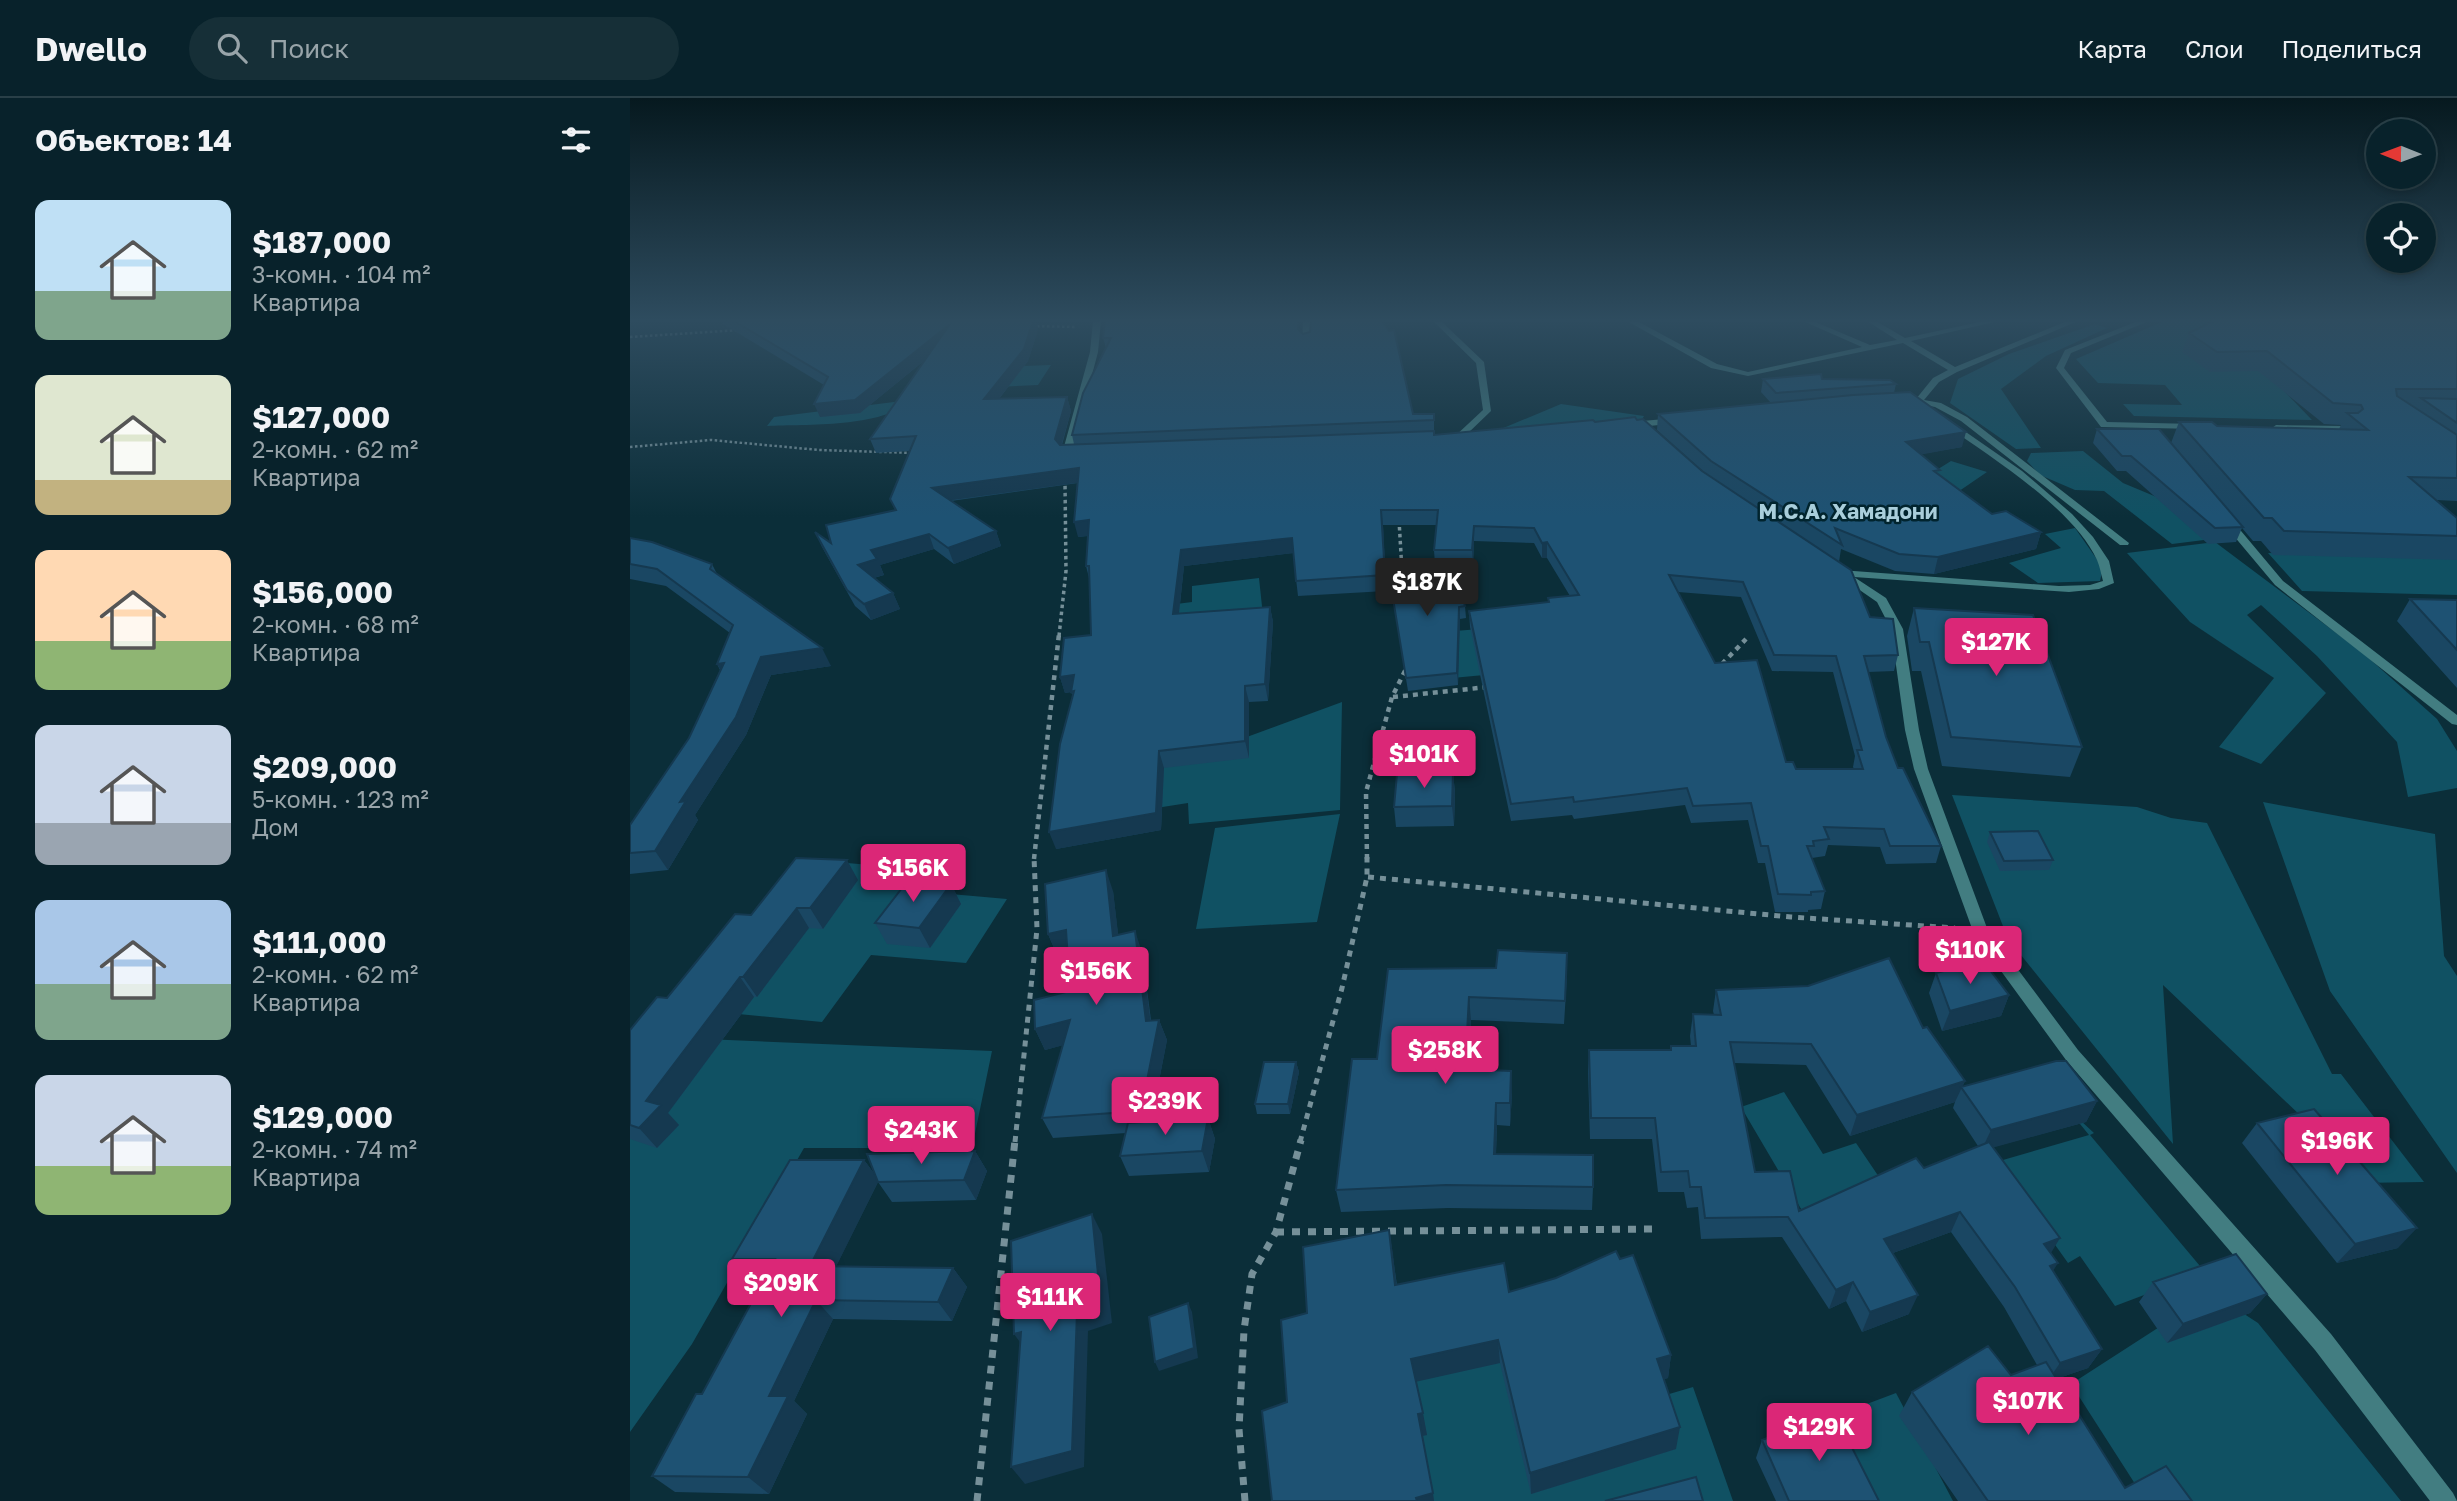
<!DOCTYPE html>
<html lang="ru">
<meta charset="utf-8">
<style>
:root{--surface:#08222b;--page:#162f37;--text:#f1f3f6;--muted:#98a4a9;--line:#293f47;--accent:#db2777}
body{margin:0;font-family:"Golos Text",sans-serif;background:var(--page);color:var(--text);height:100vh;display:flex;flex-direction:column;font-size:26px;white-space:nowrap}
*{box-sizing:border-box;margin:0}
p{font-size:23px;color:var(--muted)}
.icon{flex:none;width:38px;height:38px;fill:none;stroke:currentColor;stroke-width:2;stroke-linecap:round;stroke-linejoin:round}
.map{position:relative;flex:1;overflow:hidden}
.sheet{display:flex;flex-direction:column;background:var(--surface);width:630px}
.sheet>*{flex:none}
.needle{width:46px;rotate:271deg}
.tools{position:absolute;left:1736px;top:21px;display:grid;gap:14px}
.tools a{display:grid;place-items:center;width:70px;height:70px;border-radius:50%;background:var(--surface);box-shadow:0 4px 10px #0003,0 0 0 2px var(--line);font-size:35px}
.price{position:absolute;translate:-50% -60px;padding:0 16px;border-radius:7px;background:var(--accent);color:#fff;font-size:23px;line-height:46px;filter:drop-shadow(0 2px 4px #0008)}
.price::after{content:'';position:absolute;left:50%;top:42px;width:21px;height:16px;margin-left:-10px;background:inherit;clip-path:polygon(0 0,100% 0,50% 100%)}
.price.selected{background:#222;color:#fff}
ul{padding:0;list-style:none}
li{display:flex;align-items:center;gap:21px;height:175px;padding:0 35px}
li span{display:grid;place-items:center;flex:none;width:196px;height:140px;border-radius:14px;color:#555}
li>.icon{margin-inline-start:auto}
span .icon{width:84px;height:84px;fill:#fffc;stroke-width:1}
li b{font-size:30px}
h2{display:flex;justify-content:space-between;align-items:center;height:84px;padding:0 35px;font-size:30px}
header{display:flex;align-items:center;gap:42px;box-sizing:border-box;height:98px;padding:0 35px;background:var(--surface);border-bottom:2px solid var(--line)}
header strong{font-size:33px}
nav{display:flex;gap:38px;margin-inline-start:auto;font-size:24px}
.search{width:490px;height:63px;background:var(--page);display:flex;align-items:center;gap:18px;box-sizing:border-box;padding:0 24px;border-radius:38px;color:var(--muted);font-size:26px}
main{display:flex;flex:1;min-height:0}
.map>svg:first-child{display:block}
</style>
<header>
<strong>Dwello</strong>
<div class="search"><svg class="icon" aria-label="search" viewBox="0 0 24 24"><circle cx="10" cy="10" r="6"/><path d="M15 15l6 6"/></svg>Поиск</div>
<nav><a>Карта</a><a>Слои</a><a>Поделиться</a></nav>
</header>
<main>
<section class="sheet">
<h2>Объектов: 14<svg class="icon" aria-label="filters" viewBox="0 0 24 24"><path d="M4 7h16M4 17h16"/><circle cx="9" cy="7" r="2"/><circle cx="15" cy="17" r="2"/></svg></h2>
<ul>
<li><span style="background:linear-gradient(#bfe0f5 65%,#7fa58c 0)"><svg class="icon" aria-label="home" viewBox="0 0 24 24"><path d="M3 11l9-7 9 7M6 9v11h12V9"/></svg></span><div><b>$187,000</b><p>3-комн. · 104 m²</p><p>Квартира</p></div></li>
<li><span style="background:linear-gradient(#dfe7d0 75%,#c2b280 0)"><svg class="icon" aria-label="home" viewBox="0 0 24 24"><path d="M3 11l9-7 9 7M6 9v11h12V9"/></svg></span><div><b>$127,000</b><p>2-комн. · 62 m²</p><p>Квартира</p></div></li>
<li><span style="background:linear-gradient(#ffd9b3 65%,#8fb573 0)"><svg class="icon" aria-label="home" viewBox="0 0 24 24"><path d="M3 11l9-7 9 7M6 9v11h12V9"/></svg></span><div><b>$156,000</b><p>2-комн. · 68 m²</p><p>Квартира</p></div></li>
<li><span style="background:linear-gradient(#c9d6e8 70%,#9aa5b1 0)"><svg class="icon" aria-label="home" viewBox="0 0 24 24"><path d="M3 11l9-7 9 7M6 9v11h12V9"/></svg></span><div><b>$209,000</b><p>5-комн. · 123 m²</p><p>Дом</p></div></li>
<li><span style="background:linear-gradient(#a9c7e8 60%,#7fa58c 0)"><svg class="icon" aria-label="home" viewBox="0 0 24 24"><path d="M3 11l9-7 9 7M6 9v11h12V9"/></svg></span><div><b>$111,000</b><p>2-комн. · 62 m²</p><p>Квартира</p></div></li>
<li><span style="background:linear-gradient(#c9d6e8 65%,#8fb573 0)"><svg class="icon" aria-label="home" viewBox="0 0 24 24"><path d="M3 11l9-7 9 7M6 9v11h12V9"/></svg></span><div><b>$129,000</b><p>2-комн. · 74 m²</p><p>Квартира</p></div></li>
</ul>
</section>
<div class="map">
<svg width="1827" height="1403" viewBox="0 0 1827 1403">
<rect width="100%" height="100%" fill="#0b2e39"/>
<!-- green -->
<path fill="#105163" d="M1534,223H1602L1655,294L1682,322L1504,318L1493,306L1552,307L1535,287L1468,285L1446,261Z
M1465,226L1477,230L1416,258L1371,291L1411,350L1386,351L1320,305L1328,281L1379,256Z
M421,267L408,287L364,289L363,269Z
M280,302C255,330 175,326 137,328L144,319Z
M931,306L1014,318L1011,323L871,331Z
M1453,353L1493,385L1529,400L1582,441L1542,446L1474,393L1445,392L1410,377L1397,363L1401,355Z
M1321,363L1357,374L1319,400L1289,383Z
M1445,430L1473,470L1470,483L1408,485L1379,465L1431,450L1415,436Z
M1585,444L1733,555L1807,621L1827,653V690L1778,699L1767,644L1687,558L1631,507L1617,517L1696,595L1631,666L1589,649L1644,580L1560,524L1497,455Z
M1638,455L1827,459V497L1672,493Z
M629,480L634,527L476,515L562,504V488Z
M875,529L886,574L780,584L774,537Z
M712,604L710,712L559,726L558,705L507,713L508,679Z
M1322,697L1507,709L1541,720L1577,725L1702,976H1711L1794,1084L1728,1085L1673,1020L1533,887L1543,1046L1378,841Z
M1633,704L1805,736L1814,858L1827,878V1075L1700,893Z
M710,716L687,824L566,831L585,730Z
M193,763L313,773L298,794L377,801L336,865L241,857L192,924L67,912Z
M51,940L362,953L342,1050H174L62,1246L0,1334V990Z
M1154,994L1193,1056L1226,1045L1268,1107L1187,1138L1111,1009Z
M1437,1010L1464,1035L1460,1037L1575,1174L1485,1208L1450,1158L1438,1165L1366,1064L1459,1037Z
M1582,1195L1628,1225L1771,1403H1516L1441,1286Z
M867,1245L890,1340L1063,1289L1103,1403H768L748,1277Z
M1266,1295L1323,1403H1246L1205,1318Z"/>
<g fill="none" stroke-linecap="round" stroke-linejoin="round">
<!-- path-far4 -->
<path stroke="#769099" stroke-width="2.5" stroke-dasharray="2.5 2.5" stroke-linecap="butt" d="M402,228L446,229
M0,239L110,232
M0,349L81,342L189,352L285,355"/>
<!-- path-far3 -->
<path stroke="#769099" stroke-width="3.5" stroke-dasharray="3.5 3.5" stroke-linecap="butt" d="M769,422L772,473
M429,538L436,473L435,384"/>
<!-- path-far2 -->
<path stroke="#769099" stroke-width="4.5" stroke-dasharray="5 5" stroke-linecap="butt" d="M1092,566L1116,541
M763,599L858,589
M404,761L429,536
M737,761L736,694L762,599L777,569"/>
<!-- path-far1 -->
<path stroke="#769099" stroke-width="5" stroke-dasharray="6 6" stroke-linecap="butt" d="M738,779L1161,819L1325,830
M385,1044L407,831L404,759
M670,1044L712,890L737,779V759"/>
<!-- path -->
<path stroke="#769099" stroke-width="7" stroke-dasharray="8 8" stroke-linecap="butt" d="M646,1134L1023,1131
M347,1403L385,1042
M615,1403L609,1331L614,1232L622,1176L646,1134L671,1042"/>
<!-- service -->
<path fill="#427d81" fill-rule="evenodd" d="M463,223H471L468,254L442,353L451,356C447,360 436,360 432,356L460,254Z
M673,223H681L680,243L676,245L672,243Z
M803,223H811L854,264L861,313L836,337H841V341L827,343L823,340L853,312L846,265Z
M997,223H1007L1087,266L1118,274L1232,249L1173,223H1183L1240,247L1267,242L1237,223H1246L1275,240L1354,223H1369L1281,243L1325,269L1437,223H1448L1327,274L1309,284L1294,302L1311,305L1337,319L1499,445L1498,447H1490L1331,323L1305,309L1286,305V301L1303,280L1318,272L1273,245L1118,278L1081,270Z
M1508,223H1519L1441,255L1434,270L1477,324L1566,326L1569,327V331L1471,329L1426,270L1435,252Z
M1046,320L1050,323L1049,325L1019,328L1024,334L1020,337L1008,326L1012,323Z
M1320,323L1392,373L1442,416L1463,439L1479,463L1484,485L1469,491L1439,494L1224,479L1256,500L1273,531L1289,632L1298,671L1357,830L1448,952L1701,1236L1823,1395L1827,1403H1800L1685,1252L1436,962L1344,836L1284,671L1275,632L1261,531L1247,504L1205,475L1210,472L1429,488L1460,487L1473,483C1471,476 1470,469 1467,462C1443,410 1363,361 1317,328L1316,326Z
M1646,327L1716,328L1720,331L1716,334L1643,332L1642,330Z
M1597,420L1601,421L1653,483L1827,617V627L1822,626L1645,487L1593,425L1592,423Z"/>
</g>
<!-- wall -->
<path fill="#1a4763" fill-rule="evenodd" d="M92,223H408L407,235L398,263L369,301L437,299L441,313L432,347L444,346L442,337L476,250L473,240L670,233L783,316H804V337L1007,322L1075,375L1027,332L1028,316L1141,305L1131,294L1133,281H1192L1266,286L1264,295L1332,349L1291,356L1309,377L1362,416L1411,434L1406,451L1304,476L1265,473L1211,451L1209,464L1240,519L1268,557L1264,573L1238,574L1256,639L1268,670L1311,748L1306,765L1256,766L1250,749L1198,747L1195,758L1182,760L1195,793L1191,811L1178,812V814H1145L1135,765H1128L1118,722L1061,725L1055,707L944,721L942,717L881,723L840,529L839,513L918,505V500L940,498L917,460H912L904,445L844,443L843,467H822L835,508L836,520L830,521L828,587L778,593L758,470L805,467L804,452L807,427H753L756,493L668,498L663,455L554,468L549,516L640,509L643,524L638,603L619,604V660L534,670L531,732L426,751L443,599L441,594L435,595L430,579L461,537L459,480L456,468L458,438L448,439V385L321,403L366,433L371,448L324,466L304,451L250,467L254,477L244,480L263,495L270,511L241,522L225,508L192,449L185,434L201,445L265,412L260,401L280,353L246,355L240,341L295,262L230,315L190,319L194,287L93,226ZM1048,494L1111,499L1142,573L1203,574L1225,658L1223,669L1224,671H1166L1156,664L1085,565Z
M1583,223H1827V403L1806,402L1827,420V462L1643,457L1631,443H1623L1612,430L1606,444L1578,446L1496,373H1487L1463,345L1467,331L1541,345L1549,324L1587,328L1709,331L1711,327L1694,326L1628,273L1580,274L1552,254L1559,235Z
M0,440L82,466L87,476L201,568L141,577L116,637L65,717L68,722L38,772L0,776V727L59,640L90,572L87,566L100,535L36,488L0,481Z
M1780,501L1827,502V590L1767,523Z
M1284,510L1452,649L1440,679L1312,668L1291,573H1282L1277,538Z
M823,674L825,695L824,728L766,729L764,709Z
M1360,734L1423,762L1419,772L1370,773L1357,744Z
M228,782L193,831L179,830L127,899H124L38,1015L49,1027L27,1050L0,1041V932L37,900L121,817Z
M321,786L331,806L300,850L257,846L245,825Z
M483,793L488,837L512,854L521,922H529L537,942L521,1024L578,1020L585,1041L579,1074L499,1078L490,1058L496,1035L423,1040L412,1020L433,947L415,952L405,931L440,893L438,854L427,857L418,836Z
M758,871L937,878L934,926L841,922L838,972L882,996L880,1028L867,1027L866,1056L963,1089L962,1112L818,1110L711,1114L706,1092L747,961Z
M1306,875L1379,897L1371,918L1312,933L1299,895Z
M1086,892L1293,930L1335,983L1332,989L1467,1003L1456,1024L1363,1049L1421,1155L1423,1173L1472,1251L1458,1270L1426,1281L1495,1390L1562,1403H1328L1269,1318L1282,1294L1381,1277L1407,1267L1374,1209L1321,1134L1263,1155L1279,1216L1232,1234L1216,1203L1199,1211L1152,1139L1071,1141L1068,1109L1057,1110L1054,1094H1028L1022,1041H960L958,973L959,952H1040L1041,948H1061L1060,938L1063,916L1084,917L1083,913ZM1104,965L1176,967L1220,1038L1325,1004L1323,1010L1348,1048L1294,1070L1169,1113L1125,1074Z
M666,964L669,974L660,1016H627L625,1006Z
M1627,1025L1768,1150L1707,1165L1612,1045Z
M345,1053L357,1073L346,1102L262,1104L248,1084L206,1168L323,1170L337,1189L322,1223L203,1221L164,1303L177,1316L139,1396L45,1394L22,1378L72,1296L135,1181L121,1180L102,1161L234,1062L246,1078Z
M759,1132L767,1187L879,1194L1041,1257L1038,1280L1034,1281L1046,1351L901,1396L870,1265L786,1283L797,1337L792,1338L804,1403H642L657,1304L677,1215Z
M1523,1184L1637,1196L1620,1215L1537,1245L1509,1204Z
M1132,1342L1249,1403H1146L1126,1360Z"/>
<!-- shaded-wall -->
<path fill="#153950" d="M403,223H408L407,235L398,263L358,315L354,301Z
M320,226L324,238L230,315L190,319L184,306Z
M437,299L441,313L429,355L425,341Z
M1336,334L1332,349L1273,360L1276,344Z
M449,370L453,384L308,404L302,390Z
M751,412L753,427L756,493L755,477Z
M459,422L463,437L448,439L444,424Z
M844,428V443L843,467L842,452Z
M366,433L371,448L324,466L318,450Z
M1411,434L1406,451L1304,476L1308,459Z
M299,436L304,451L250,467L254,477L235,482L228,467L241,452Z
M662,440L664,455L554,468L547,532L543,516L551,452Z
M917,444V460H912V445Z
M263,495L270,511L241,522L234,506Z
M640,509L643,524L638,603L635,586Z
M829,509L830,521L828,587L827,575Z
M192,550L201,568L141,577L116,637L65,717L68,722L38,772L25,753L50,704L131,559Z
M94,565L97,583L87,566Z
M444,577L441,594L435,595L430,579Z
M615,588L619,604V660L615,643Z
M529,653L534,670L531,732L426,751L419,734Z
M823,674L825,695L824,728L822,708Z
M217,762L228,782L193,831L180,810Z
M476,772L483,793L491,859L483,838Z
M321,786L331,806L300,850L289,830Z
M167,810L179,830L127,899L113,879Z
M436,832L444,852L427,857L418,836Z
M505,833L512,854L523,943L516,923Z
M110,879L124,899L38,1015L49,1027L27,1050L9,1030L16,1003Z
M1379,897L1371,918L1312,933L1320,913Z
M839,899L841,922L837,994L835,971Z
M440,922L449,943L415,952L405,931Z
M529,922L537,942L519,1033L511,1013Z
M666,964L669,974L660,1016L658,1006Z
M881,973L882,996L880,1028V1005Z
M1335,983L1325,1004L1220,1038L1227,1017Z
M1467,1003L1456,1024L1351,1053L1361,1032Z
M866,1005L867,1027L865,1079L864,1056Z
M578,1020L585,1041L579,1074L572,1053Z
M345,1053L357,1073L346,1102L334,1082Z
M234,1062L249,1082L197,1187L180,1168Z
M1330,1114L1321,1134L1246,1161L1254,1141Z
M462,1116L472,1136L482,1225L458,1233L454,1369L395,1386L381,1369L447,1214Z
M1787,1130L1768,1150L1707,1165L1725,1146Z
M759,1132L763,1156L769,1211L765,1187Z
M1430,1140L1418,1160L1414,1146Z
M1428,1165L1416,1184L1420,1168Z
M323,1170L337,1189L322,1223L308,1204Z
M1223,1184L1216,1203L1199,1211L1206,1192Z
M1637,1196L1620,1215L1537,1245L1553,1226Z
M1288,1197L1279,1216L1232,1234L1240,1214Z
M186,1202L203,1221L164,1303L177,1316L139,1396L118,1379L139,1298Z
M558,1205L562,1214L568,1260L529,1273L525,1264Z
M391,1234L397,1254L384,1236Z
M868,1242L870,1265L785,1284L781,1261Z
M1472,1251L1458,1270L1417,1284L1430,1265Z
M1041,1257L1038,1280L1024,1284L1027,1261Z
M793,1315L797,1337L792,1338L788,1316Z
M1050,1329L1046,1351L901,1396L900,1375Z
M803,1395L804,1403H787L786,1400Z"/>
<!-- building -->
<path fill="#1e5273" stroke="#153950" stroke-width="2" fill-rule="evenodd" d="M104,223H403L394,251L354,301L437,299L425,341L430,347L804,333V337L963,322L965,324L1005,319L1007,322L1013,321L1072,373L1221,472L1240,519L1263,521L1268,557L1234,558L1256,639L1268,670H1273L1311,748H1260L1254,731L1194,729L1199,741L1183,743L1184,748H1177L1195,793L1181,794V797L1148,796L1138,748H1131L1121,705L1063,708L1057,690L944,704L943,699L881,706L839,513L919,504L918,500L949,497L917,444L912,445L904,430L844,428L842,452H804L808,412H751L755,477L666,483L662,440L551,452L543,516L640,509L635,586L615,588V643L529,653L526,715L419,734L430,646L444,593L441,594L444,577L430,579L434,540L461,537L459,468H456L459,422L444,424L449,370L302,390L366,433L318,450L299,436L241,452L247,461L228,467L263,495L234,506L217,492L185,434L201,445L196,427L266,412L260,401L286,338L240,341L320,226L225,302L184,306L198,279ZM1039,477L1113,484L1144,557L1206,558L1232,652H1227L1233,671H1166L1163,664H1156L1127,562L1085,565Z
M475,223H668V231L673,236L680,234L681,223H752L759,233L764,232L783,316H804V322L442,337L453,295L481,240H473Z
M1583,223H1822L1827,225V291H1766L1767,298L1827,337V380L1779,379L1827,420V438L1654,433L1642,420H1634L1549,324H1582L1587,328L1738,332L1717,315H1728L1733,311L1731,307L1703,305L1637,253L1587,254L1559,235Z
M1191,276L1192,281L1260,282L1266,286L1146,295L1133,281Z
M1280,294L1336,334L1276,344L1310,372L1304,373L1362,416L1376,413L1411,434L1308,459L1269,456L1205,430L1212,447L1081,363L1028,316L1223,297Z
M1791,300L1827,301V325Z
M1467,331H1529L1613,429L1585,430L1501,358H1492Z
M0,440L22,444L82,466L80,471L192,550L131,559L106,619L50,704L56,703L25,753L0,755V727L59,640L94,565L87,566L103,527L27,471L0,466Z
M822,466L835,508L829,509L827,575L776,580L758,470Z
M1780,501L1827,502V552Z
M1284,510L1403,517L1452,649L1321,639L1299,544H1290Z
M823,674L822,708L764,709L767,676Z
M1408,733L1423,762L1374,763L1360,734Z
M166,760L217,762L180,810H167L113,879H110L16,1003L31,1007L9,1030L0,1027V932L27,899L37,900L105,816L121,817Z
M476,772L483,838L505,833L516,923L529,922L511,1013L412,1020L440,922L405,931L404,902L440,893L436,832L418,836L415,786Z
M279,781L321,786L289,830L245,825Z
M868,852L937,855L935,903L839,899L835,971L881,973L880,1005H866L864,1056L963,1057V1089L816,1087L706,1092L722,961H747L758,871L866,870Z
M1259,860L1293,930L1297,929L1335,983L1227,1017L1181,946L1100,944L1125,1074L1160,1073L1169,1113L1286,1060L1294,1070L1359,1044L1430,1140L1414,1146L1428,1165L1420,1168L1472,1251L1430,1265L1385,1189L1330,1114L1254,1141L1288,1197L1240,1214L1223,1184L1206,1192L1158,1119L1075,1120L1071,1089H1060L1058,1073L1031,1074L1025,1020H961L959,952H1041V948H1066L1063,916L1091,917L1086,892L1178,888Z
M1353,863L1379,897L1320,913L1306,875Z
M1426,963H1436L1467,1003L1361,1032L1331,989Z
M634,964H666L658,1006H625Z
M1684,1011L1787,1130L1725,1146L1627,1025Z
M578,1020L572,1053L490,1058L498,1025Z
M345,1053L334,1082L248,1084L237,1056Z
M160,1062H234L180,1168L323,1170L308,1204L186,1202L139,1298H158L118,1379L22,1378L66,1296H72L145,1161H102Z
M462,1116L471,1206L447,1214L442,1353L381,1369L391,1234L384,1236L381,1143Z
M759,1132L765,1187L874,1165L879,1194L926,1180L986,1153L990,1161L1003,1157L1041,1257L1027,1261L1050,1329L900,1375L868,1242L781,1261L793,1315L788,1316L803,1395L786,1400L787,1403H642L632,1313L657,1304L651,1222L677,1215L673,1149Z
M1606,1156L1637,1196L1553,1226L1523,1184Z
M558,1205L564,1250L525,1264L519,1219Z
M1358,1248L1381,1277L1416,1264L1495,1390L1536,1368L1562,1403H1358L1282,1294Z
M1204,1314L1249,1403H1159L1132,1342Z
M1066,1379L1073,1403H975Z"/>
<!-- sky -->
<linearGradient id="sky" x2="0" y2="1"><stop stop-color="#06191f"/><stop offset="0.53" stop-color="#2e4c5f"/><stop offset="1" stop-color="#2e4c5f" stop-opacity="0"/></linearGradient>
<rect width="1827" height="419" fill="url(#sky)"/>
<g text-anchor="middle" dominant-baseline="central" stroke-width="5" stroke-linejoin="round" paint-order="stroke">
<!-- far-quarter labels -->
<g font-size="21" font-weight="bold" fill="#a9cedb" stroke="#01242e">
<text x="1218" y="413">М.С.А. Хамадони</text>
</g>
</g>
</svg>
<div class="tools">
<a><svg class="needle" viewBox="-14 -14 28 28"><path d="M0-13l5 13h-10z" fill="#e53935"/><path d="M0 13l5-13h-10z" fill="#98a4a9"/></svg></a>
<a><svg class="icon" aria-label="locate" viewBox="0 0 24 24"><circle cx="12" cy="12" r="6"/><path d="M12 2v4M12 18v4M2 12h4M18 12h4"/></svg></a>
</div>
<b class="price selected" style="left:797px;top:520px">$187K</b>
<b class="price" style="left:1366px;top:580px">$127K</b>
<b class="price" style="left:794px;top:692px">$101K</b>
<b class="price" style="left:283px;top:806px">$156K</b>
<b class="price" style="left:1340px;top:888px">$110K</b>
<b class="price" style="left:466px;top:909px">$156K</b>
<b class="price" style="left:815px;top:988px">$258K</b>
<b class="price" style="left:535px;top:1039px">$239K</b>
<b class="price" style="left:291px;top:1068px">$243K</b>
<b class="price" style="left:1707px;top:1079px">$196K</b>
<b class="price" style="left:151px;top:1221px">$209K</b>
<b class="price" style="left:420px;top:1235px">$111K</b>
<b class="price" style="left:1398px;top:1339px">$107K</b>
<b class="price" style="left:1189px;top:1365px">$129K</b>
</div>
</main>
